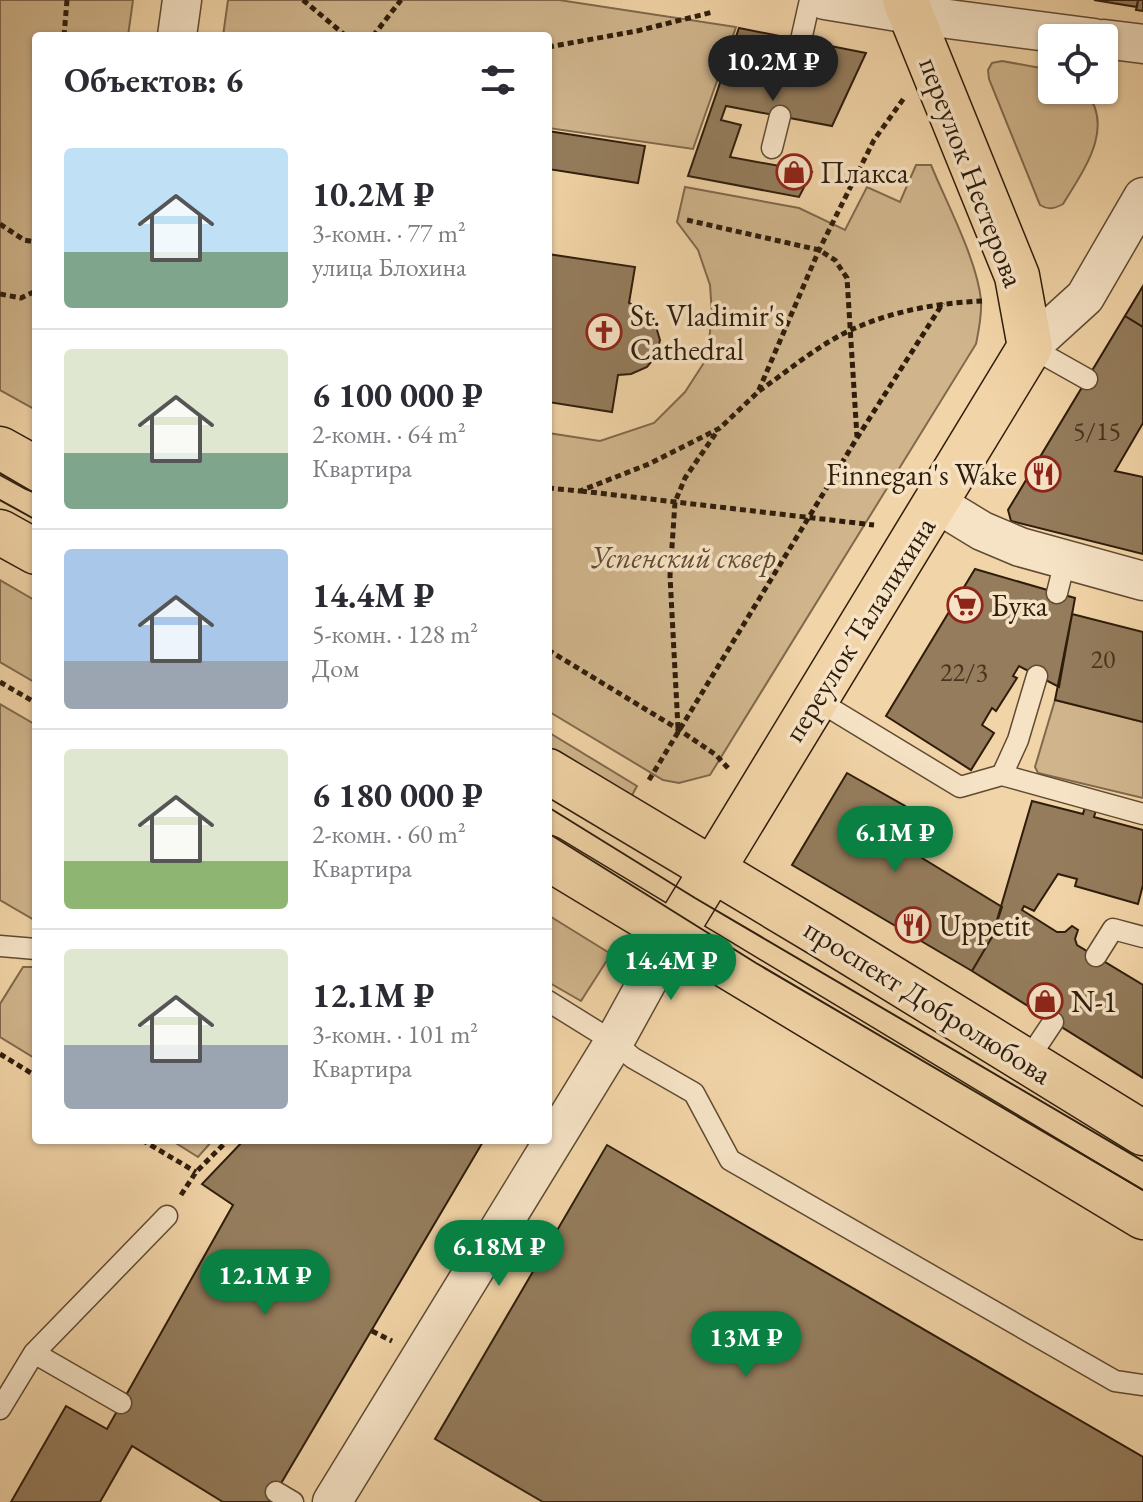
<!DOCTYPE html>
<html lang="ru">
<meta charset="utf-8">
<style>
:root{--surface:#fff;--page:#f7f7f7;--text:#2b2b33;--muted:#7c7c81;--line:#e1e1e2;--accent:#0b8043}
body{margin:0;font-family:"EB Garamond",serif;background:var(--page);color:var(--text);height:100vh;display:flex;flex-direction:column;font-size:30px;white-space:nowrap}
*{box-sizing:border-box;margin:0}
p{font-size:26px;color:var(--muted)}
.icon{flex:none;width:44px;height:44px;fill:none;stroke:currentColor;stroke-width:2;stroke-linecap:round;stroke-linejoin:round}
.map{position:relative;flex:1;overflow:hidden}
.sheet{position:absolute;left:32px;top:32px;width:520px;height:1112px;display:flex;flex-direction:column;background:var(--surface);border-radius:8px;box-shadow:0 2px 6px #0004}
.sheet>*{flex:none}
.buttons{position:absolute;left:1038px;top:24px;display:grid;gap:16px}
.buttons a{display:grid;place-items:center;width:80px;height:80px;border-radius:8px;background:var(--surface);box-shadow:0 2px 6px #0004;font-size:40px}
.price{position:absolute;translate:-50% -68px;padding:0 18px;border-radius:28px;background:var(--accent);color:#fff;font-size:26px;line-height:52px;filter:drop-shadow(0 2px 4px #0008)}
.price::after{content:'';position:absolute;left:50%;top:48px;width:24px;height:18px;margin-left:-12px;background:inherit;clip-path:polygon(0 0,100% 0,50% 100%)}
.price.on{background:#222;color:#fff}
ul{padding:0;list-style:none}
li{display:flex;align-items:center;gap:24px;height:200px;padding:0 32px}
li+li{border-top:2px solid var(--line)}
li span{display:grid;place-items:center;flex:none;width:224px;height:160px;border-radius:8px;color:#555}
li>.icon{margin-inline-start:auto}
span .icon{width:96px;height:96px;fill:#fffc;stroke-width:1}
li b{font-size:34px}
h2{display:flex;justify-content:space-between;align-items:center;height:96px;padding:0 32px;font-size:34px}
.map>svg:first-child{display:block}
</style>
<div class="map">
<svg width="1143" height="1502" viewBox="0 0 1143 1502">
<rect width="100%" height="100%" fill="#f1d4a7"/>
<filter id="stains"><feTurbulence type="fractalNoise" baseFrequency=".0025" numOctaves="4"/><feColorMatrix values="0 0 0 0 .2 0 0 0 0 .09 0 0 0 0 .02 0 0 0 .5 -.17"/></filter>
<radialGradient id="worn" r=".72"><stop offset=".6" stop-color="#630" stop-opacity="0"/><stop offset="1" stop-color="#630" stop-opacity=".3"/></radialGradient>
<!-- green -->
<path fill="#d0b58c" stroke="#80694c" stroke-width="2" d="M0,0H133L128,36H36V410L0,390Z
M228,0H559L736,27L693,149L548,128V36H223Z
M1002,61L1052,70V90H1084C1117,126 1083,171 1063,204C1054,209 1048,210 1040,205L989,79L988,70L992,63Z
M916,165H931C947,204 977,260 981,300C982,316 979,329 976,344L710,775L679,783L663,780L548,711V433L600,441L654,423L685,392L707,358L712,314L710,285L698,250L677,222L685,187L799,208L845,230L867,187L900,202Z
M0,580L36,601V683L0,662Z
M1055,700L1143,722V798L1038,773L1035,767Z
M0,704L36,725V921L0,900Z
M548,732L637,786L631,797L548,747Z
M548,915L611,954L581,1001L548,982Z
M23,967H36V1059L0,1037V1004Z
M171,1140H213L198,1157Z"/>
<!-- building -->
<path fill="#947c5c" stroke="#2f1d0b" stroke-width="2" d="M1094,0H1138L1137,7Z
M1138,0H1143V11L1136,10Z
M739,28L866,53L832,126L726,106L721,120L741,125L730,157L812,172L799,197L688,176Z
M548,131L645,146L638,183L548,169Z
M548,254L635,267L629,303L646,310L653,317L660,340L656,356L647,367L631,374L618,375L612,412L548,402Z
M1143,286V327L1125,316Z
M1125,316L1143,327V423L1115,471L1143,477V554L1011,521L1008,510Z
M975,569L1075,598L1059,687L1019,666L1013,676L1017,678L996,711L992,708L982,725L994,733L971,770L886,716Z
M1072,614L1143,632V722L1055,700Z
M847,773L905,806L901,814L924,827L909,850L1002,907L992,937L972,971L792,865Z
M1032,801L1083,814L1085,807L1096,810L1094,817L1143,830V885L1138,904L1075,886L1077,879L1058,874L1034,911L1024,906L1022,910L1057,932H1065L1072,926L1078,930L1075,939L1077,945L1143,985V1078L972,971L992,937Z
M244,1140H484L270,1502H223L132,1446L100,1502H11L66,1406L107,1429L233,1205L202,1184Z
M607,1145L1143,1457V1502H543L435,1439Z"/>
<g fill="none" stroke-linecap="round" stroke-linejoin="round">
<defs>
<path id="lane" d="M801,40L810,0
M772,148L780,116
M1030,347L1087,379
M1057,593L1065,561
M815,699L960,787L1002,775L1018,740L1037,676
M1002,775L1143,814
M0,946L36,949
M1096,956L1113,929L1143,937
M548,1001L614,1042L633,1058L694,1093L730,1160L1115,1381L1143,1385
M1027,1061L1053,1022
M34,1353L121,1403
M0,1409L34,1353L167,1216
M276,1492L293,1502"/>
<path id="street" d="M825,0L910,14L1094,38
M177,36L182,0
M1104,39L1143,44
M1030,347L1085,297L1143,197
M936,503L982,531L1020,547L1143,581
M332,1502L614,1042L674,933"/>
<path id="primary" d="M0,449L36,469
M0,532L36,552
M548,771L820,934L1143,1133
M548,858L1143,1217
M674,933L1030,347L1017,276L905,0"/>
</defs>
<!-- lane casing -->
<use href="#lane" stroke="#604b32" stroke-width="23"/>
<!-- street casing -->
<use href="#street" stroke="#604b32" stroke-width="41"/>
<!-- primary casing -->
<use href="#primary" stroke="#2f1d0b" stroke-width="47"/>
<!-- path -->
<path stroke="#2f1d0b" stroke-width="5" stroke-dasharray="6 4" stroke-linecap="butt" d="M303,0L346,36
M64,36L67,0
M373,36L401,0
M548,47L637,31L713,12
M687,220L819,250L835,260L847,278L857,437
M0,224L24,240L36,242
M0,294L21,298L36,291
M759,391C788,371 818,345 851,330C892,311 937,303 982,301
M548,488L580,491L649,464L720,428L758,392L819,250L874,140L904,98
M581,491L874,525
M548,650L678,729L716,755L728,768
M0,682L36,703
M678,728L670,576L675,502L685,478L718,430
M649,780L857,438L943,303
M0,1054L36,1076
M142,1140L196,1172
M181,1195L196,1172L228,1140
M372,1331L392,1341"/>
<!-- lane -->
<use href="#lane" stroke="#f6e3c6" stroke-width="20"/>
<!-- street -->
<use href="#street" stroke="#f6e3c6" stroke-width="38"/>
<!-- primary -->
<use href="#primary" stroke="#f1d4a7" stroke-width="44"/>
<!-- tram -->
<path stroke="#2f1d0b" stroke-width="2" d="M0,473L36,494
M0,500L36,520
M548,807L695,898L1143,1161
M548,833L756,963L1143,1190"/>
</g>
<!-- icons -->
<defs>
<symbol id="shop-ring" viewBox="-11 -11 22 22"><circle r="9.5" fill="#f6e3c6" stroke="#8f2418" stroke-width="1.5"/><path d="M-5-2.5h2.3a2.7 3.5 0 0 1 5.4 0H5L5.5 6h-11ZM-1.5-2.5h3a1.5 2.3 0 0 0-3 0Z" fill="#8f2418"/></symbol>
<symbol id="church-ring" viewBox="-11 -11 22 22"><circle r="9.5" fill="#f6e3c6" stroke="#8f2418" stroke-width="1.5"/><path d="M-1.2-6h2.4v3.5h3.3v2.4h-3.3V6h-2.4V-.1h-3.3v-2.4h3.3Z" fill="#8f2418"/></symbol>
<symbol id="restaurant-ring" viewBox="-11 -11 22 22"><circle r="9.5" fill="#f6e3c6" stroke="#8f2418" stroke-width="1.5"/><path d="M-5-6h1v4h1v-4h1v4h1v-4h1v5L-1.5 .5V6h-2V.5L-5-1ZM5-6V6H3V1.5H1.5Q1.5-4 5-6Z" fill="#8f2418"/></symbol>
<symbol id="supermarket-ring" viewBox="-11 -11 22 22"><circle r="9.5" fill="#f6e3c6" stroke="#8f2418" stroke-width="1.5"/><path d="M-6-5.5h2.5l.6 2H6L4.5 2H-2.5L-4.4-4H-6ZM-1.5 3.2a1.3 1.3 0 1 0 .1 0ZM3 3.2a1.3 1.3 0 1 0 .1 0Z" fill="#8f2418"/></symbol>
</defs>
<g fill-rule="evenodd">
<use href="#shop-ring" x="774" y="152" width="40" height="40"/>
<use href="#church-ring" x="584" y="312" width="40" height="40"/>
<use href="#restaurant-ring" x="1023" y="454" width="40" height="40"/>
<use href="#supermarket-ring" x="945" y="585" width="40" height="40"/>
<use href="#restaurant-ring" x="893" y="905" width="40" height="40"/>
<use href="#shop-ring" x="1025" y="981" width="40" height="40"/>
</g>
<g text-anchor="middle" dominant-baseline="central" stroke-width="7" stroke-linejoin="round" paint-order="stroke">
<!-- number labels -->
<g font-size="26" fill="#48351f">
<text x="1097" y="431">5/15</text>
<text x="1103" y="659">20</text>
<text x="964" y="672">22/3</text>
</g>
<!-- poi labels -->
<g font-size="30" fill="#2f1d0b" stroke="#f6e3c6" text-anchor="start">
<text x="820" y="172">Плакса</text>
<text x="630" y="315">St. Vladimir's<tspan x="630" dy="34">Cathedral</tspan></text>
<text x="1017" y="474" text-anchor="end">Finnegan's Wake</text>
<text x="991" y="605">Бука</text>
<text x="939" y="925">Uppetit</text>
<text x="1071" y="1001">N-1</text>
</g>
<!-- street labels -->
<g font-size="30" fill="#2f1d0b" stroke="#f6e3c6">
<text transform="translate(972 172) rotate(69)">переулок Нестерова</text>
<text transform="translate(859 629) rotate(-58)">переулок Талалихина</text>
<text transform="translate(928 1001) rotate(32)">проспект Добролюбова</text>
</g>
<!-- park labels -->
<g font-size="30" font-style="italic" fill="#5f4b32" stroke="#f6e3c6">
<text x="683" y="557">Успенский сквер</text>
</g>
</g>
<rect width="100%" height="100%" filter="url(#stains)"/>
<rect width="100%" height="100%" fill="url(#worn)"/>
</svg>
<div class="buttons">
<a><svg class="icon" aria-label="locate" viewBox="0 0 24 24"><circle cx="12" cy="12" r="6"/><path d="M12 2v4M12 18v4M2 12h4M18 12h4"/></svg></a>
</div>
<b class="price on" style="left:773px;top:103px">10.2M ₽</b>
<b class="price" style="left:895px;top:874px">6.1M ₽</b>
<b class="price" style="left:671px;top:1002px">14.4M ₽</b>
<b class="price" style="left:499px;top:1288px">6.18M ₽</b>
<b class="price" style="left:265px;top:1317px">12.1M ₽</b>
<b class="price" style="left:746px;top:1379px">13M ₽</b>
<section class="sheet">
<h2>Объектов: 6<svg class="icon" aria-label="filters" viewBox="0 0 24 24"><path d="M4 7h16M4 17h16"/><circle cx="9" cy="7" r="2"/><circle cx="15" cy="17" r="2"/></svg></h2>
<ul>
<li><span style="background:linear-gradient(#bfe0f5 65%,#7fa58c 0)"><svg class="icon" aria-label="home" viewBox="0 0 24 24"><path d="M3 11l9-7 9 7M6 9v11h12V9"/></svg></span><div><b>10.2M ₽</b><p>3-комн. · 77 m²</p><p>улица Блохина</p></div></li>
<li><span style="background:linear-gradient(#dfe7d0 65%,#7fa58c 0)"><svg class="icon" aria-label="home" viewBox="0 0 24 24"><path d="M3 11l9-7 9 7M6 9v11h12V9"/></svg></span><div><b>6 100 000 ₽</b><p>2-комн. · 64 m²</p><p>Квартира</p></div></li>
<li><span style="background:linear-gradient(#a9c7e8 70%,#9aa5b1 0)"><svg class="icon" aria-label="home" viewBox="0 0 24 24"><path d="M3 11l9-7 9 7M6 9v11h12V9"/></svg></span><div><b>14.4M ₽</b><p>5-комн. · 128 m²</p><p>Дом</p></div></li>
<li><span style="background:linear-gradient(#dfe7d0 70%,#8fb573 0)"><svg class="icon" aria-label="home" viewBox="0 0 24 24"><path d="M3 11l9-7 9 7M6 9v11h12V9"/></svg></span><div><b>6 180 000 ₽</b><p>2-комн. · 60 m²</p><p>Квартира</p></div></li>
<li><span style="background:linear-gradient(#dfe7d0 60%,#9aa5b1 0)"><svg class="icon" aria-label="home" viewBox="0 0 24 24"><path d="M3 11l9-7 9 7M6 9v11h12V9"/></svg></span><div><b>12.1M ₽</b><p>3-комн. · 101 m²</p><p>Квартира</p></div></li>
</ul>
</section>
</div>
